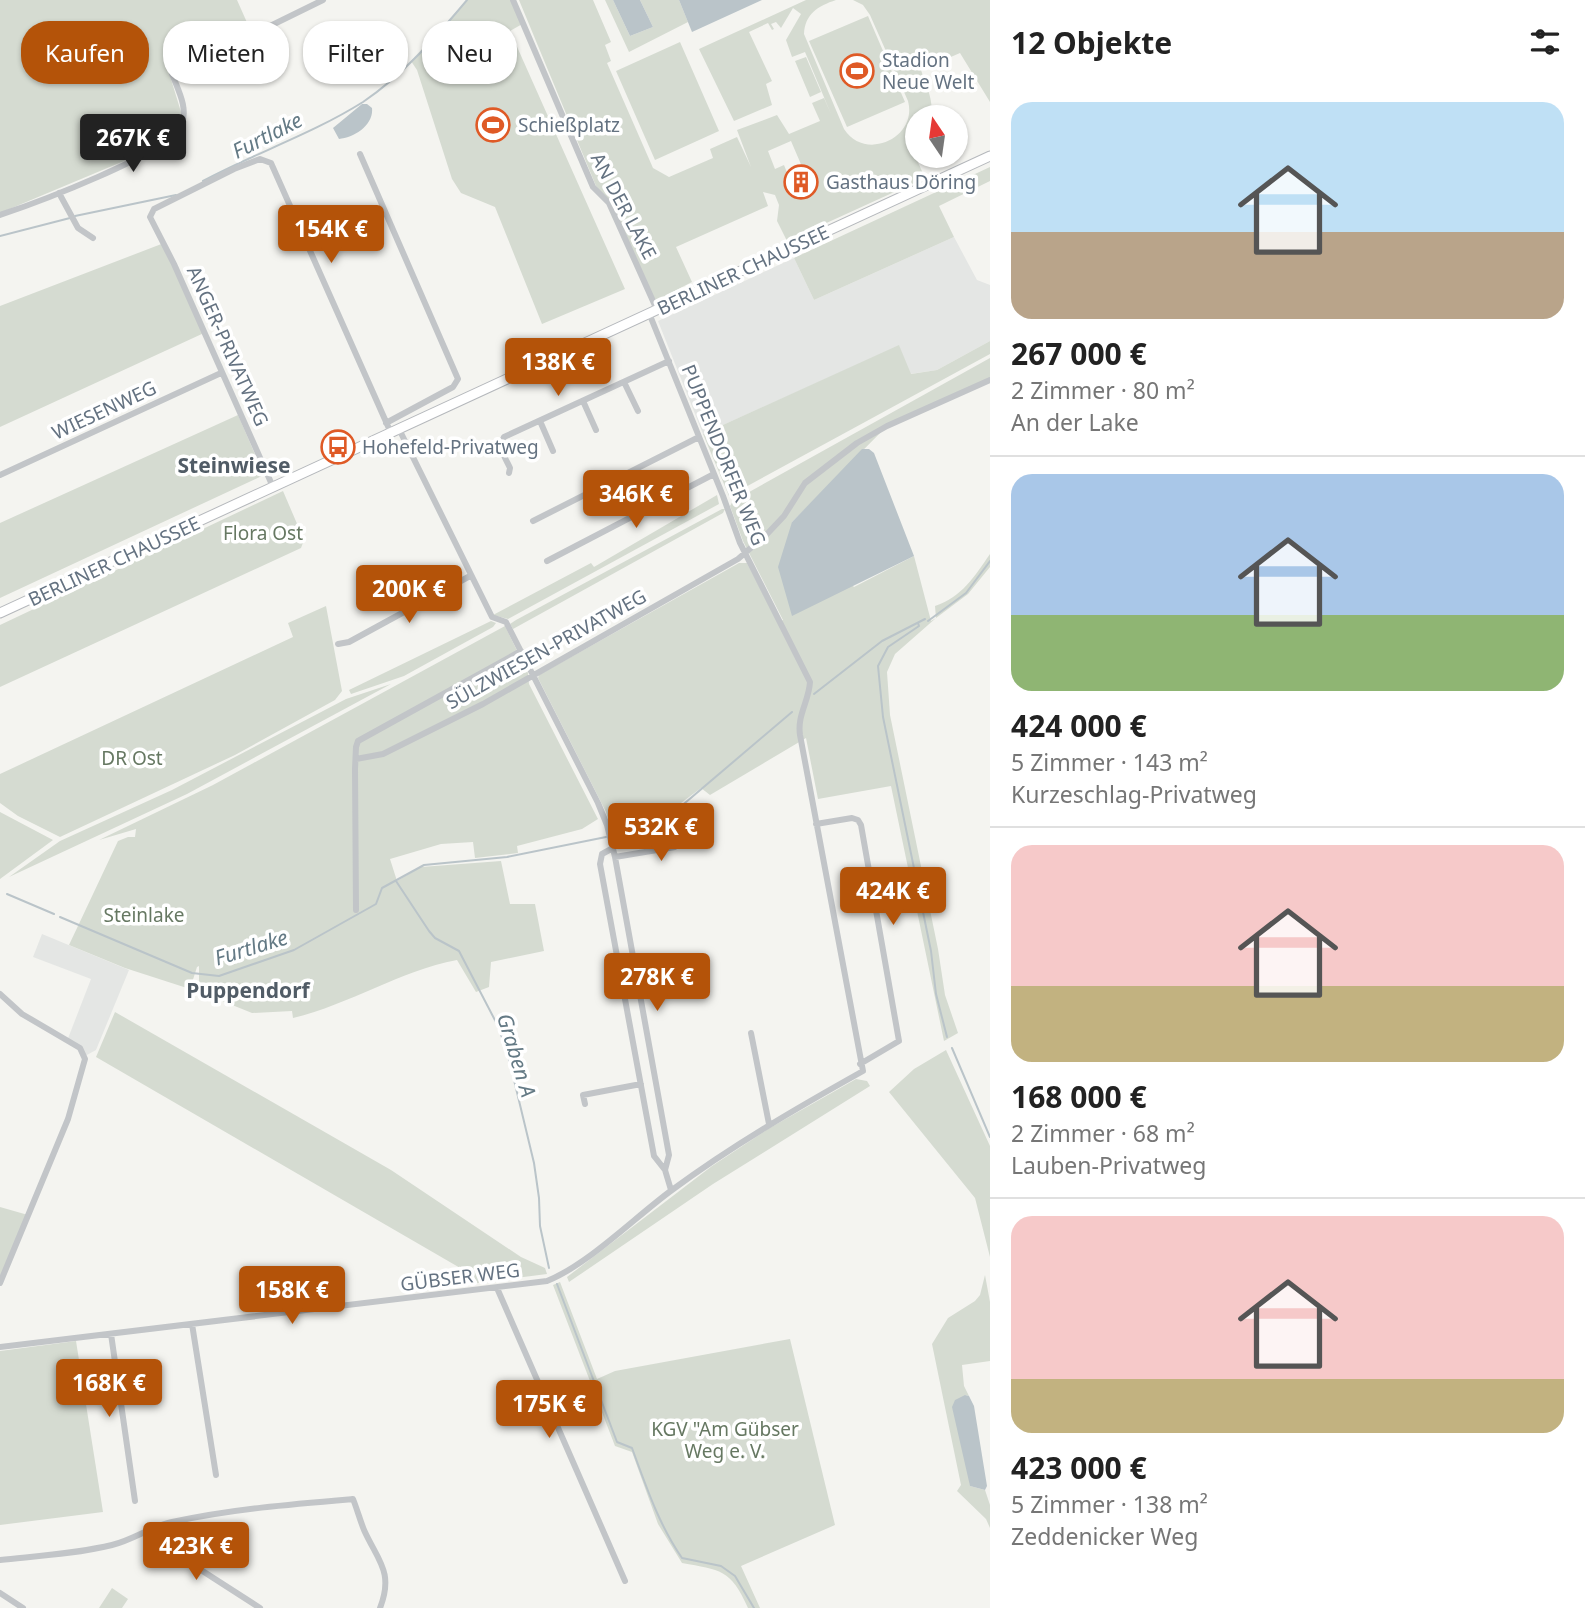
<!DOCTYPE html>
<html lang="de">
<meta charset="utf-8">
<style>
:root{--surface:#fff;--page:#f2f2f2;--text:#222;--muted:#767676;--line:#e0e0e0;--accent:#b45309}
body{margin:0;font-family:"Noto Sans",sans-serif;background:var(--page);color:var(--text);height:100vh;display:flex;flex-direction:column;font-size:26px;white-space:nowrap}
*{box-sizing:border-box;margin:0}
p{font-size:23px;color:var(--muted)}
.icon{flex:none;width:38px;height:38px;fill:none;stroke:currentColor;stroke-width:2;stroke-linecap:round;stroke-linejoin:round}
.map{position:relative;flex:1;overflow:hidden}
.drawer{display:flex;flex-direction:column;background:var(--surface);width:595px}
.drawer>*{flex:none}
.banner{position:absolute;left:21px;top:21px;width:665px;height:63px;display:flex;gap:14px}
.needle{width:46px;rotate:347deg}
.buttons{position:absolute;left:905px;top:105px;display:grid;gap:14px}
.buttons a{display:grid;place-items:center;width:63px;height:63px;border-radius:50%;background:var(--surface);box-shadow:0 2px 5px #0004;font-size:35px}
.price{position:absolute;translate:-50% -60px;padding:0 16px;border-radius:7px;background:var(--accent);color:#fff;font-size:23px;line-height:46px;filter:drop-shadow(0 2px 4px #0008)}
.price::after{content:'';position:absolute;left:50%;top:42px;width:21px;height:16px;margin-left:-10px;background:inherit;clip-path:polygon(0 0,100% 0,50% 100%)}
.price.current{background:#222;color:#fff}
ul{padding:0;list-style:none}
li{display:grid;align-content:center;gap:14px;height:371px;padding:0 21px}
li+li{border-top:2px solid var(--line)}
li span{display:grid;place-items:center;height:217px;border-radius:21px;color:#555}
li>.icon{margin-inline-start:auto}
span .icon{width:126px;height:126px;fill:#fffc;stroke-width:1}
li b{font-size:30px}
h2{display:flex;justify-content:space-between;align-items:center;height:84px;padding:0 21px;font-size:30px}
.tag{padding:0 24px;border-radius:28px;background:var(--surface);box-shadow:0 2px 5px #0004;font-size:24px;line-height:63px}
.tag.current{background:var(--accent);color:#fff}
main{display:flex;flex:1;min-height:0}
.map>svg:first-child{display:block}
</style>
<main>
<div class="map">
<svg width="990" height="1608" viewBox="0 0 990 1608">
<rect width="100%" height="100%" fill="#f4f4f0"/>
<!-- built -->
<path fill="#e4e6e4" d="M954,237L977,280L990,285V341L937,370L910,374L899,346L703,434L658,321L794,258L814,300Z
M42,934L129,970L96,1050L85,1056L83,1051L67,1041L91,979L33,957Z"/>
<!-- green -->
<path fill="#d5dbd1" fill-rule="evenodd" d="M0,0H237L253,36L170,76L181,112L176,129L165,140L124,161L0,213Z
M467,0H513L524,23L510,31L625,289L542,324L495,207L461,193L452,179L417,70L411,61Z
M519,0H593L611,42L605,45L611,61L607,63L653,168L669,177L713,158L710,149L737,137L751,167L737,130L777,115L789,134L820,121L812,103L824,98L831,114L805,52L792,57L786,40L801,14L793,8L781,28L776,22L771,24L774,29L772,30L768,23L749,32L772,81L766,84L772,105L734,121L699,49L806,0H836C818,6 805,14 804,34L844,129C865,162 918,138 908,101L870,15L863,5L853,0H990V102L960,53L921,70C926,86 934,99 931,117H917V147L913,151L925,178L787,241L777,221L779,205L775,195L763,192L768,206L676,247L692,282L655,301L609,203L596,186ZM791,141L803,169L788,175L784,165L775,169L768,151ZM809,171L815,183L793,193L788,180Z
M605,0H613L630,36L653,27L640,0H679L688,22L629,52Z
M868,16L905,102L847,127L809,41Z
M680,42L719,131L655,160L616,71Z
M806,57L821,92L810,97L795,61Z
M990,167V181L939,206L954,237L814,300L794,258Z
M164,243L204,333L0,427V306Z
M990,341V354L729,496L703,434L899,345L911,374L937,370Z
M990,358V380L887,426L792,522L854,587L914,556L931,621L936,618L935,606C961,598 975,576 990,554V567L968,594L936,618L895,654L887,672L890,715L938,949L945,995L958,1033L944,1041L891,786L818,799L806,738L710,795L701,788L657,821L612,832L606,812L538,678L539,675L739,563H747L778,623L783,620L743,541L730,506L733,501Z
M238,415L264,475L0,598V523Z
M283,491L304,540L301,548L0,687V625Z
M717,495L719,504L508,619L493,615L591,563L594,567Z
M722,509H725L723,513L513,629L510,624L516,620Z
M326,606L342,691L335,700L235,755L60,837L18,816L0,803V774L293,637L288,623Z
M491,621L496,623L493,627L404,676L351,694L349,690Z
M505,626L528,673L529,684L598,819L582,829L517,846L518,853L475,858L473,842L441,844L390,859L397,881L421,867L501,861L510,904H535L544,951L491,962L489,987L476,992L457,960C399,971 351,1004 293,1018L292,1011L252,1013L195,990L199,982V966L197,967L190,989L125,968L69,945L118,841L128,837H135L136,829L99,840L213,785Z
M391,684L187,794L9,877L60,841L172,790L346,699Z
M0,812L53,840L0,879Z
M115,1012L391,1170L521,1257L545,1268L547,1274L477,1283L474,1276L96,1057Z
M946,1050L990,1146V1257L975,1198L889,1092L914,1069Z
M856,1079L867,1081L870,1086L713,1184L569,1282L567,1277L712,1166L768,1129Z
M0,1207L28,1215L0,1283Z
M985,1275L990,1302V1361L962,1365L964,1386L969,1396L965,1395L970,1486L985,1490L990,1505V1528L986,1519L957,1491L961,1485L932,1344L948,1318L975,1301L980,1295Z
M560,1282L597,1379L615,1371L790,1339L835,1525L741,1566L760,1608H748C731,1569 720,1570 682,1563L658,1524L632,1452L615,1446L553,1285Z
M76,1341L103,1512L0,1525V1351Z
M112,1588L128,1599L122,1608H99Z"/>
<!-- water -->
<path fill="#bac4c9" d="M613,0H640L653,27L630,36Z
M679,0H762L692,32Z
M362,104H367L372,108C374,125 354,138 339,139L333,128Z
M862,449H869L874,453L914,556L792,616L778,567L792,522Z
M965,1395L969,1396L974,1406L987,1486L985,1490L970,1486L952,1407L955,1400Z"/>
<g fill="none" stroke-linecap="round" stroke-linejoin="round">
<!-- stream -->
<path stroke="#bac4c9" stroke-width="2" d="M203,181C255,153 312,134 363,102C403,75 436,37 467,0
M75,216L176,195
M0,236L70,218
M928,621L966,593L990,561
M918,623L919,626L888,647L878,666L883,717L931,951L936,994L947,1037
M814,694L882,641L925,619
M611,836L659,825L792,712
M396,881L429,931L435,938L459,951L498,1026L508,1055L534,1163L539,1198L540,1226L549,1268
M7,894L54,914
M60,917L192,973L219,976L294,950L376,904L382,888L424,865L507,857L606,837
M952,1048L990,1137
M557,1284L617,1442L632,1448C646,1486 659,1525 682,1558L721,1566L735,1576L754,1608"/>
<defs>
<path id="primary" d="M0,613L990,156"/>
</defs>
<!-- primary casing -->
<use href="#primary" stroke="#b5b8bc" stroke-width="11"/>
<!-- street -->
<path stroke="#c2c5c8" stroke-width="6" d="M513,0L593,187L609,203L657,310
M360,154L458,379L453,387L386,423
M59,193L78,228L93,238
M0,215C33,204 168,154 181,126C189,109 178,90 172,74L323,0
M624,382L638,411
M583,401L596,430
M540,421L553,451
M399,429L492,617L506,622L598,803L607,825L615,857L669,1155L665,1170L671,1190
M509,473L510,468C506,459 497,447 504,437L669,361
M0,475L221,373
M273,487L174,264L150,217L154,209L234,169L260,159L271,163L391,433
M533,521L699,437
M547,561L714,474
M338,644L349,642L470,576
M356,759L383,754L483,704L738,559L768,533L784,516L805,483L857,443L887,426L990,380
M816,824L852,818L858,820L861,825L899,1041L860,1064
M613,848L602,854L600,864L654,1156L665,1170
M615,857L675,847L686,836
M356,910L355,769L356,747L358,741L521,651
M0,994L22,1014L80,1048L85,1059L68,1119L0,1283
M751,1033L769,1124
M585,1104L583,1095L641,1084
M497,1288L625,1581
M192,1324L216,1475
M111,1334L135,1501
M0,1347L547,1281C589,1264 635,1217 672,1190C733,1145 797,1108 863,1071L800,735C797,715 809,701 810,682L740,543L723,496L649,313
M145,1534L260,1608
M0,1560C37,1556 75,1554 112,1545C133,1540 152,1526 172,1522C232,1509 293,1504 353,1499C357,1509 360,1520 364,1530C378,1561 394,1572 380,1608
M0,1593L23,1608"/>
<!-- primary -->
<use href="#primary" stroke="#fff" stroke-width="9"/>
</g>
<!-- icons -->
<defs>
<symbol id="stadium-ring" viewBox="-11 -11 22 22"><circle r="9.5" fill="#fff" stroke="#df5a26" stroke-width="1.5"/><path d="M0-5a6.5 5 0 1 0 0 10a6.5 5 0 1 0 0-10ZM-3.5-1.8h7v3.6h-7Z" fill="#df5a26"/></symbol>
<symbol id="building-ring" viewBox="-11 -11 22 22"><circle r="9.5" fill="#fff" stroke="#df5a26" stroke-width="1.5"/><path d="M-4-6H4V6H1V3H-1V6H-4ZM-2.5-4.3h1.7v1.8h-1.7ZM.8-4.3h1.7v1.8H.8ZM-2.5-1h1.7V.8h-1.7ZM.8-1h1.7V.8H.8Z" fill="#df5a26"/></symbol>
<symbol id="bus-ring" viewBox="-11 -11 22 22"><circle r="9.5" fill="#fff" stroke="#df5a26" stroke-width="1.5"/><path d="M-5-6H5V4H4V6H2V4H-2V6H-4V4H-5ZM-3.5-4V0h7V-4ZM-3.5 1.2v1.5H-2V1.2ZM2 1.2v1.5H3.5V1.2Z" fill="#df5a26"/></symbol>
</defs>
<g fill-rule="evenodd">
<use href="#stadium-ring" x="838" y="52" width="38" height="38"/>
<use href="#stadium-ring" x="474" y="106" width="38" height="38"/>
<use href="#building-ring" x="782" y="163" width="38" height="38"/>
<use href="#bus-ring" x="319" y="428" width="38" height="38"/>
</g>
<g text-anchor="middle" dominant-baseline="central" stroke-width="7" stroke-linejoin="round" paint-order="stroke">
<!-- poi labels -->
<g font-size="19" fill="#647281" stroke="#fff" text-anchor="start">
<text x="882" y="60">Stadion<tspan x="882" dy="22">Neue Welt</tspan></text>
<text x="518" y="125">Schießplatz</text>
<text x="826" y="182">Gasthaus Döring</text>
<text x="362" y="447">Hohefeld-Privatweg</text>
</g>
<!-- street labels -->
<g font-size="19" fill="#647281" stroke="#fff">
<text transform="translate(624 206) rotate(62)">AN DER LAKE</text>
<text transform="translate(743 270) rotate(-25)">BERLINER CHAUSSEE</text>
<text transform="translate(228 346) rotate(66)">ANGER-PRIVATWEG</text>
<text transform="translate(104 410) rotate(-25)">WIESENWEG</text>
<text transform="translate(724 455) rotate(68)">PUPPENDORFER WEG</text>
<text transform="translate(114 561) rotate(-25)">BERLINER CHAUSSEE</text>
<text transform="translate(546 649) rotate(-29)">SÜLZWIESEN-PRIVATWEG</text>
<text transform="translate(460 1277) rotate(-7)">GÜBSER WEG</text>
</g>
<!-- park labels -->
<g font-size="19" fill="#667862" stroke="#fff">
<text x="263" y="533">Flora Ost</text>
<text x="132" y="758">DR Ost</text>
<text x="144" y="915">Steinlake</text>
<text x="725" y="1429">KGV "Am Gübser<tspan x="725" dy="22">Weg e. V.</tspan></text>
</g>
<!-- water labels -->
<g font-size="21" font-style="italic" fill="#647a85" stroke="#fff">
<text transform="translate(267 135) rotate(-27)">Furtlake</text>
<text transform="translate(251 947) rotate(-17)">Furtlake</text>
<text transform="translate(517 1055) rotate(73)">Graben A</text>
</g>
<!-- neighbourhood labels -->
<g font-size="21" font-weight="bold" fill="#515c66" stroke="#fff">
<text x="234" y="465">Steinwiese</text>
<text x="248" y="990">Puppendorf</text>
</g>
</g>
</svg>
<div class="buttons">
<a><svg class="needle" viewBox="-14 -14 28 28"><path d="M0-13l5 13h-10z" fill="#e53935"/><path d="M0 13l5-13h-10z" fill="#767676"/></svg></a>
</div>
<b class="price current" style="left:133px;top:174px">267K €</b>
<b class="price" style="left:331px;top:265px">154K €</b>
<b class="price" style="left:558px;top:398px">138K €</b>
<b class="price" style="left:636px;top:530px">346K €</b>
<b class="price" style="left:409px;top:625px">200K €</b>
<b class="price" style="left:661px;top:863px">532K €</b>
<b class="price" style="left:893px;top:927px">424K €</b>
<b class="price" style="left:657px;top:1013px">278K €</b>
<b class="price" style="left:292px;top:1326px">158K €</b>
<b class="price" style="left:109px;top:1419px">168K €</b>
<b class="price" style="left:549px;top:1440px">175K €</b>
<b class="price" style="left:196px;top:1582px">423K €</b>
<div class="banner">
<a class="tag current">Kaufen</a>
<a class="tag">Mieten</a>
<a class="tag">Filter</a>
<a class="tag">Neu</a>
</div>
</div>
<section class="drawer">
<h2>12 Objekte<svg class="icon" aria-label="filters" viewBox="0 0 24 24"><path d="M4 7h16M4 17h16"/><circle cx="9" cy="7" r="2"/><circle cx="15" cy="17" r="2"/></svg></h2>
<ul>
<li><span style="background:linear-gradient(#bfe0f5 60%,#b9a48a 0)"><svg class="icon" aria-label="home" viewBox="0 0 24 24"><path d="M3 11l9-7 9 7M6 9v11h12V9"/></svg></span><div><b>267 000 €</b><p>2 Zimmer · 80 m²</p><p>An der Lake</p></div></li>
<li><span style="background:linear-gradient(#a9c7e8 65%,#8fb573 0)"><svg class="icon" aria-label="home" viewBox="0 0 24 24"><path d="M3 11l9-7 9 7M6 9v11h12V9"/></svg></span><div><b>424 000 €</b><p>5 Zimmer · 143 m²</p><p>Kurzeschlag-Privatweg</p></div></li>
<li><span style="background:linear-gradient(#f6c9c9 65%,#c2b280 0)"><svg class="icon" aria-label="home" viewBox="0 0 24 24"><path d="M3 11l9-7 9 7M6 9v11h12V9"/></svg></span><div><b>168 000 €</b><p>2 Zimmer · 68 m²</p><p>Lauben-Privatweg</p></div></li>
<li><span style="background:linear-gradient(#f6c9c9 75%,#c2b280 0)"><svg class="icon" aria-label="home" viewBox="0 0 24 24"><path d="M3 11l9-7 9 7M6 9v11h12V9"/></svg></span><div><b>423 000 €</b><p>5 Zimmer · 138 m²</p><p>Zeddenicker Weg</p></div></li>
</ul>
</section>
</main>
